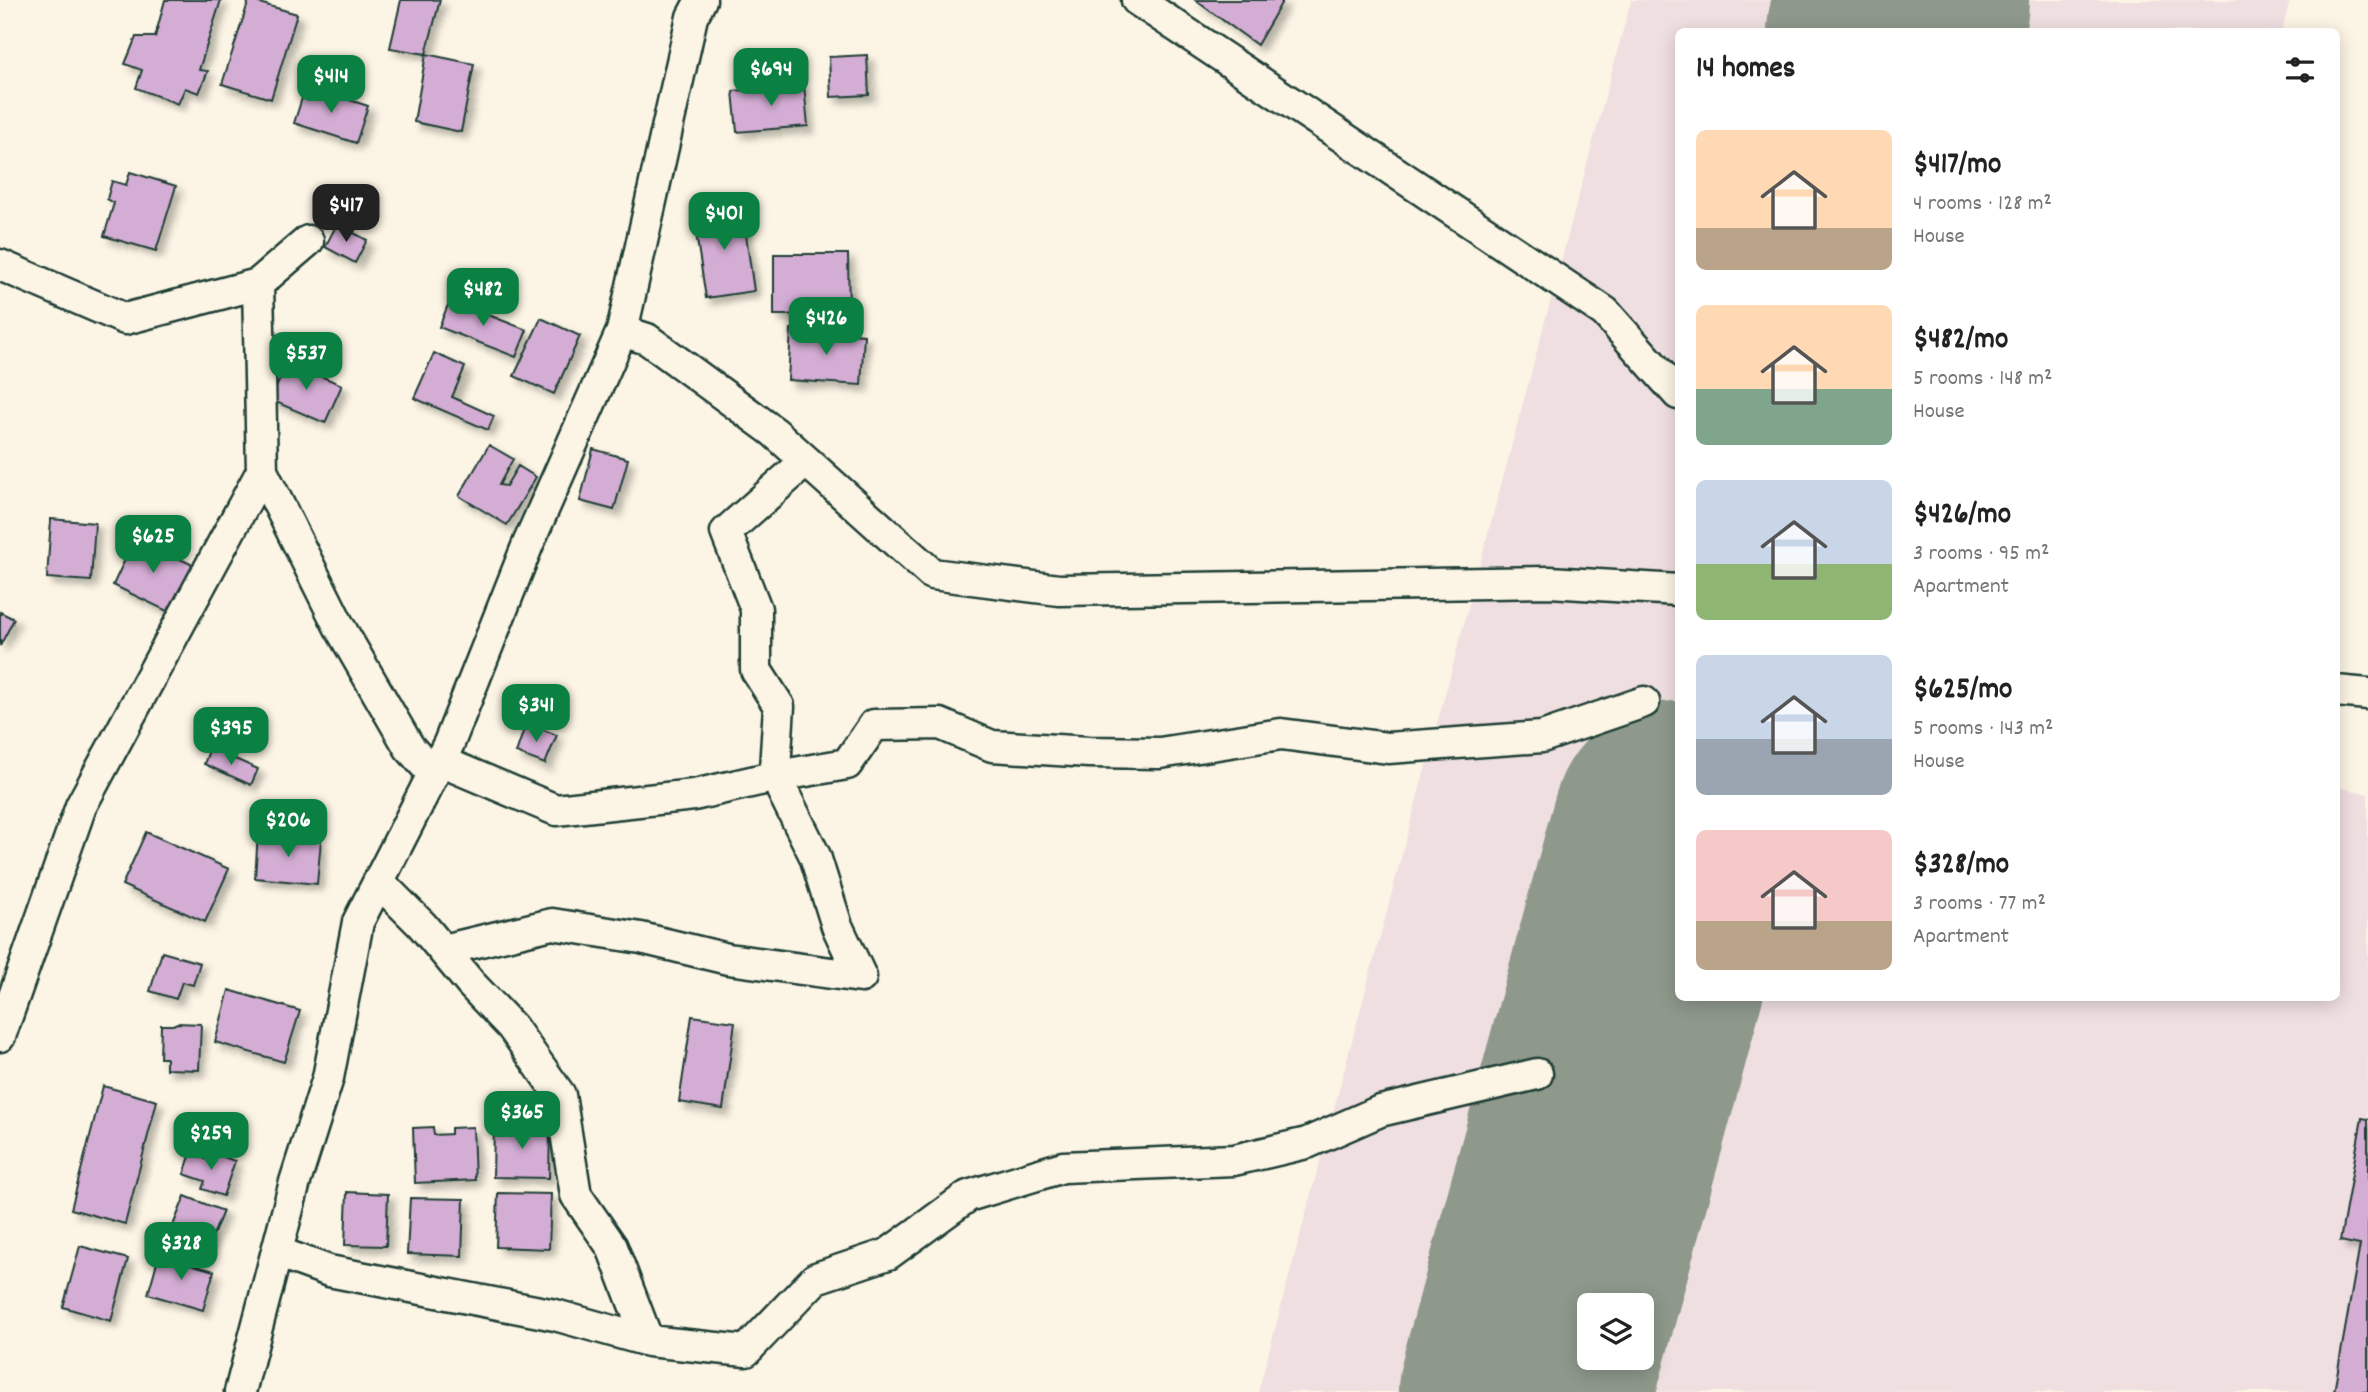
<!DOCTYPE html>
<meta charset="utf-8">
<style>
:root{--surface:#fff;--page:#f2f2f2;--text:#222;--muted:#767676;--accent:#0b8043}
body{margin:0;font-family:Dekko,sans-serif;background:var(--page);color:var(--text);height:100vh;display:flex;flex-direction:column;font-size:26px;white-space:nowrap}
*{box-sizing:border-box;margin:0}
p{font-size:23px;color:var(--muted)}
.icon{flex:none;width:38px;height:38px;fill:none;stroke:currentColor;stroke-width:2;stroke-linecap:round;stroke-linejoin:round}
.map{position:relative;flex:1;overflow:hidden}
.panel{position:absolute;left:1675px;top:28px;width:665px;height:973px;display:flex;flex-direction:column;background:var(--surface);border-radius:10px;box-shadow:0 4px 18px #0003}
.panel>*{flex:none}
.tools{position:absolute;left:1577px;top:1293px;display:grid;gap:14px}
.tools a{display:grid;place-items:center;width:77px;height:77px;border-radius:10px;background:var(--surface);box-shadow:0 4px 18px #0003;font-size:35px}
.price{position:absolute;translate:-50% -60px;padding:0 16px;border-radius:14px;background:var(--accent);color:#fff;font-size:23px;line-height:46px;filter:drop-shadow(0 2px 4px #0008)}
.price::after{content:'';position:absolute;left:50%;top:42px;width:21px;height:16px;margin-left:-10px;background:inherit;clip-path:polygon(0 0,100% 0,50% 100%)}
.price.active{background:#222;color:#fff}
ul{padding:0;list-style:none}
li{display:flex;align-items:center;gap:21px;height:175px;padding:0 21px}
li span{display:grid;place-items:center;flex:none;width:196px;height:140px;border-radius:10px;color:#555}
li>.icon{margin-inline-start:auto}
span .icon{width:84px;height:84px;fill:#fffc;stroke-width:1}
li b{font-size:30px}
h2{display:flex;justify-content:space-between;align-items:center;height:84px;padding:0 21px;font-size:30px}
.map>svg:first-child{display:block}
</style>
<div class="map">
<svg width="2368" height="1392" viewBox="0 0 2368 1392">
<defs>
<filter id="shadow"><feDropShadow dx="6" dy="6" stdDeviation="3.5" flood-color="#0004"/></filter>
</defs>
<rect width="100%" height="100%" fill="#fcf5e5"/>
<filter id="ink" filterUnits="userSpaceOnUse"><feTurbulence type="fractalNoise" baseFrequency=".0143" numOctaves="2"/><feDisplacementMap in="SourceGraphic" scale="14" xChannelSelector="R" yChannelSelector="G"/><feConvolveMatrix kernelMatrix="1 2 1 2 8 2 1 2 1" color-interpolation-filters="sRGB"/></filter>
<g filter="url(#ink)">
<!-- built -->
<path fill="#f0dfe0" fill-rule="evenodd" d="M1631,0H2290L2282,31L1678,32V998H2336V786L2368,794V1392H1258ZM1589,1306H1642V1358H1589Z"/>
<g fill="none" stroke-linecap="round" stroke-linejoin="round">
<!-- taxiway -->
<path stroke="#8e998c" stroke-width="102" d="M1675,839L1678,840"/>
<!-- runway -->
<path stroke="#8e998c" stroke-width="254" d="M1894,32L1902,0
M1525,1392L1678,828"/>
</g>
<!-- building -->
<path fill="#d4add4" stroke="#1f3d34" stroke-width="2" filter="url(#shadow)" d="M165,0H221L199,70L208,71L199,93L185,88L178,104L136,88L142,70L125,64L136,37H155Z
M249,0L297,14L271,99L222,84Z
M401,0H440L426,54L390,48Z
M1195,0H1283L1257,45Z
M426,54L474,64L461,132L414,122Z
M867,55L869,95L831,97L829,57Z
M804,85L808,126L737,132L733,91Z
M306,86L368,106L356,143L294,123Z
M130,172L176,186L156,251L104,236L114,203L107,199L112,181L126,185Z
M742,207L754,291L706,298L693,214Z
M337,224L367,240L355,263L325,247Z
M774,254H848L849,315H774Z
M450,300L527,330L516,357L439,327Z
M541,318L580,336L554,394L514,376Z
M791,329L864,335L861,385L788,380Z
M434,353L465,367L452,397L494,416L488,430L414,398Z
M287,362L342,385L325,423L271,400Z
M489,445L513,459L499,485L506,486L518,466L536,477L507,525L459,496Z
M593,449L628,459L614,510L580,501Z
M51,519L95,523L91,581L47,578Z
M135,538L193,565L171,613L113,585Z
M0,612L14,619L0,646Z
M526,723L557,735L545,764L516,753Z
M210,748L258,769L251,785L204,764Z
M146,832L229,869L205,922L122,885Z
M258,833L321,840L317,884L255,878Z
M162,952L200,963L193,985L182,982L176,999L150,991Z
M229,990L300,1011L284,1062L215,1042Z
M692,1016L735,1022L723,1109L679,1102Z
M177,1023L201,1024L199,1070L166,1069V1058H160L161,1025H173Z
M103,1086L157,1101L125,1224L71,1209Z
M2362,1118L2368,1119V1392H2334L2360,1245L2340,1241Z
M494,1124L550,1125L549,1178L493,1177Z
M433,1127L434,1135L451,1134V1128L473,1127L475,1180L415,1183L413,1128Z
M210,1152L235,1161L223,1196L202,1189L205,1181L184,1174L191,1153L208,1160Z
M347,1192L388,1194L386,1246L345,1245Z
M498,1193L551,1194L549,1249L496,1247Z
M185,1196L223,1211L203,1260L165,1245Z
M410,1198L464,1199L462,1256L407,1254Z
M80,1246L128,1259L111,1321L63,1307Z
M159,1255L214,1271L203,1310L148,1294Z"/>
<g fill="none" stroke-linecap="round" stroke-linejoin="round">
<defs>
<path id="street" d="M701,0L692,17L622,331L647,339L774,432L932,574L1059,590L1550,582L1678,590
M1137,0L1605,312L1678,394
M0,265L125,319L258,284L308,241
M258,284L262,471L339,626L409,747L433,774
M2336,691L2368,694
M440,761L556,810L694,795L777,776L847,764L874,725L940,724L992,746L1089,752L1160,753L1281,734L1388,748L1542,737L1644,702
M379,882L422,925L471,984L512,1027L560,1095L576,1195L612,1247L648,1341
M443,950L552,924L641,938L728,959L861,977L837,926L815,856L782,790L775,769L779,706L756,670V609L726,532L806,461
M0,1036L81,806L262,471
M277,1252L329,1271L555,1315L648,1341L746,1351L816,1278L888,1254L968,1196L1063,1167L1234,1160L1307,1143L1380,1111L1537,1074
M240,1392L295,1182L328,1078L358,922L449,743L528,544L622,331"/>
</defs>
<!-- street casing -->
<use href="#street" stroke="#1f3d34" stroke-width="35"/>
<!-- street -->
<use href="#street" stroke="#fcf5e5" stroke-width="30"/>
</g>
</g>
</svg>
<div class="tools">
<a><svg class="icon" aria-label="layers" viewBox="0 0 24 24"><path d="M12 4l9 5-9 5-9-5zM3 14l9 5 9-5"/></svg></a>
</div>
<b class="price" style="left:771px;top:108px">$694</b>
<b class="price" style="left:331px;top:115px">$414</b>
<b class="price active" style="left:346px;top:244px">$417</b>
<b class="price" style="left:724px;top:252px">$401</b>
<b class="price" style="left:483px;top:328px">$482</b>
<b class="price" style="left:826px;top:357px">$426</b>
<b class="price" style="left:306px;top:392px">$537</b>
<b class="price" style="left:153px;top:575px">$625</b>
<b class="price" style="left:536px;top:744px">$341</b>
<b class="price" style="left:231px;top:767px">$395</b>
<b class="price" style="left:288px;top:859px">$206</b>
<b class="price" style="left:522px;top:1151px">$365</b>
<b class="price" style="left:211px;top:1172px">$259</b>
<b class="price" style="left:181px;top:1282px">$328</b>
<section class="panel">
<h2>14 homes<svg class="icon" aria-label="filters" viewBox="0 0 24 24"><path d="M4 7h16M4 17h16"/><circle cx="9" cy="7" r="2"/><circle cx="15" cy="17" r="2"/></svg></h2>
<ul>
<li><span style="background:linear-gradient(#ffd9b3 70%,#b9a48a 0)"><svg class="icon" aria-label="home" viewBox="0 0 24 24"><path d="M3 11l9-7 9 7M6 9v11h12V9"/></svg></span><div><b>$417/mo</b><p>4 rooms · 128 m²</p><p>House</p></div></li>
<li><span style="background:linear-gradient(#ffd9b3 60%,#7fa58c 0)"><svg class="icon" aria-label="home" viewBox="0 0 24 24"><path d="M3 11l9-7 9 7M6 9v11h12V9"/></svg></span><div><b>$482/mo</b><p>5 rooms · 148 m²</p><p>House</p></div></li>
<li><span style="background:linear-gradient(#c9d6e8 60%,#8fb573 0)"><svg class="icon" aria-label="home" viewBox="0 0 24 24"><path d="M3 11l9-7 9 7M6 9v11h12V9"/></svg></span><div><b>$426/mo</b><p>3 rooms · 95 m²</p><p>Apartment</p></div></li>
<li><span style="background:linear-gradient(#c9d6e8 60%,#9aa5b1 0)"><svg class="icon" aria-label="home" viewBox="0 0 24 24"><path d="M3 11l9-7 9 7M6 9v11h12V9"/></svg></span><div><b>$625/mo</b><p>5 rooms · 143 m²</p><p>House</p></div></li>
<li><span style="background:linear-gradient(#f6c9c9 65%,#b9a48a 0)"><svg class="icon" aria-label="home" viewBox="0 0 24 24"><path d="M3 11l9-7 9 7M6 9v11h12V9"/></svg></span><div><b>$328/mo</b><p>3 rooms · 77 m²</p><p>Apartment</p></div></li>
</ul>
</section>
</div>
